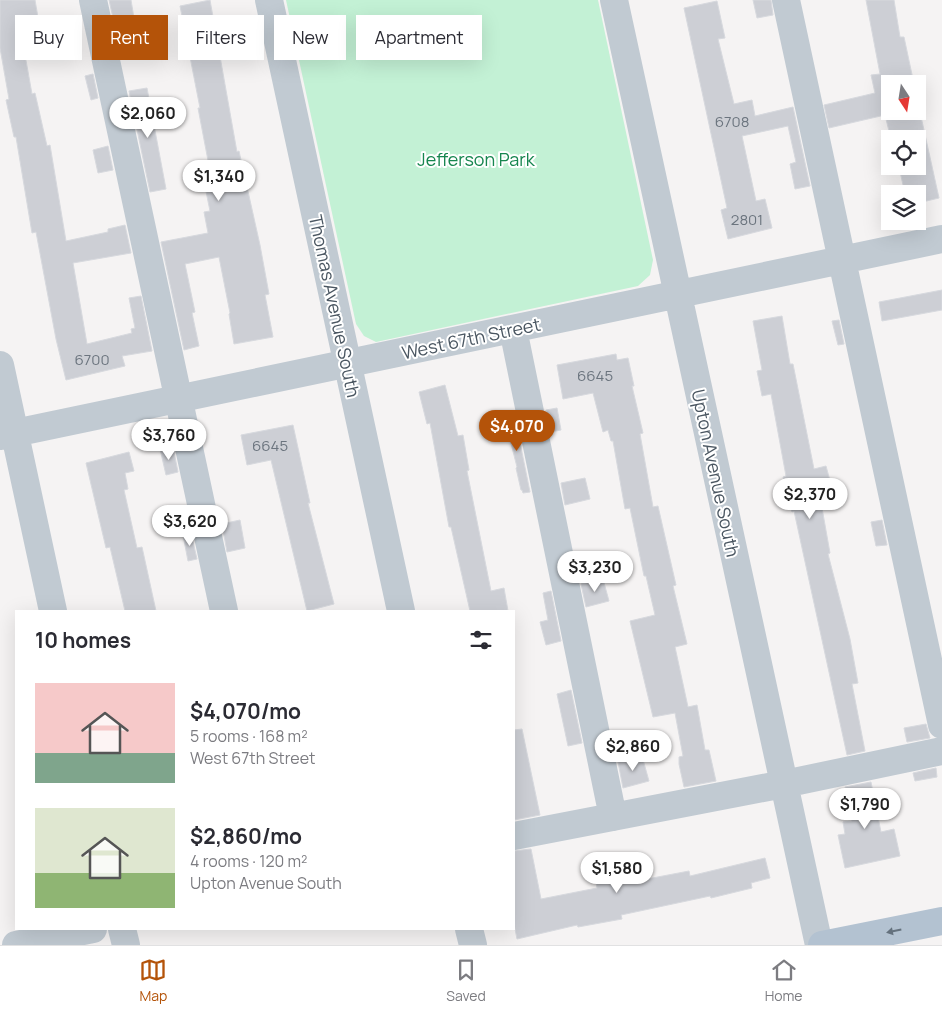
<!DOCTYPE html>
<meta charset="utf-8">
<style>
:root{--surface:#fff;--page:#f7f7f7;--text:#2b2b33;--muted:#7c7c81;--line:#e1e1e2;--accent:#b45309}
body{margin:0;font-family:Manrope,sans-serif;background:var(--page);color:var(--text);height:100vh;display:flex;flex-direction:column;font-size:19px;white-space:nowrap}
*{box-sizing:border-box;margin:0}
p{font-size:16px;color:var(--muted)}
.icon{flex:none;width:28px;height:28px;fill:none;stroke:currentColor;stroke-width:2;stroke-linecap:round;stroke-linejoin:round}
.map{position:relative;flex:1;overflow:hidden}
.sheet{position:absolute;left:15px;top:610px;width:500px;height:320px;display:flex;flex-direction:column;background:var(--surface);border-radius:0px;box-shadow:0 5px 20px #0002}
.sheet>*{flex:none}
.hud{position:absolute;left:15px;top:15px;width:500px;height:45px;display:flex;gap:10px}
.needle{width:32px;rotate:168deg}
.tools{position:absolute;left:881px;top:75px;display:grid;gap:10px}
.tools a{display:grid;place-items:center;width:45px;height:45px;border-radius:0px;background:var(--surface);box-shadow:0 5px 20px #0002;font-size:25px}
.price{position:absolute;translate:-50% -42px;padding:0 11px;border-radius:18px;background:#fff;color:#222;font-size:16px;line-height:32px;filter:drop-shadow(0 1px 2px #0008)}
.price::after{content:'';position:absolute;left:50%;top:30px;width:15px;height:11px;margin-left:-8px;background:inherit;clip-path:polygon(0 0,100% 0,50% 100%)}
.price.selected{background:var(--accent);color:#fff}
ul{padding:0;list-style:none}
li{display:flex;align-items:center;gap:15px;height:125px;padding:0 20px}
li span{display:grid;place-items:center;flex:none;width:140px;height:100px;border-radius:0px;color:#555}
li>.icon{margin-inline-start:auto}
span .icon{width:60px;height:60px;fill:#fffc;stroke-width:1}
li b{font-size:21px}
h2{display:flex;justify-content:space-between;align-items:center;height:60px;padding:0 20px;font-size:21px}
.chip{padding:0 18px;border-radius:0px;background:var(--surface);box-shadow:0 5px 20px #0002;font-size:18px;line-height:45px}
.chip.selected{background:var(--accent);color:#fff}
.dock{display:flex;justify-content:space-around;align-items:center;height:70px;border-top:1px solid var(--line);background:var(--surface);font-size:14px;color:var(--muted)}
.dock a{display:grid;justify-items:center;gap:2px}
.dock .selected{color:var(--accent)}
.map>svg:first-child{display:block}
</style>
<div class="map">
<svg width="942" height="945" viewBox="0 0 942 945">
<rect width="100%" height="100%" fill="#f5f3f3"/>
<!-- green -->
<path fill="#c3f1d5" d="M286,0H598L653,260L650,275L638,286L376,342L364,336L356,324Z"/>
<!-- building -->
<path fill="#cdcfd5" stroke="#d7d9de" d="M0,0H35L39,23L20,27L32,94L35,93L47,146L50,145L66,241L108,232V229L125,225L131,253L73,263L87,344L132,333L131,329L135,328L129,298L141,296L152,351L122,356L125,366L66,380L56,339L36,232L32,233L16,137H14L6,100L9,99L0,48Z
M109,0H131L137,36L118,40Z
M210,0L237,152L239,151L260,245L269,294L265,295L273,337L234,344L229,314L230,313L219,257L185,264L195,312L192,313L199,346L184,350L161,242L208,233L204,212L210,211L202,172L210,171L198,108H200L180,6Z
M753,0H771L773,15L757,18Z
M866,0H894L900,37H904L914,84H890V111H918V103L939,198L918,203V194H905L899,167L897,166H918V139H891L885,115L829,128L824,105L875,93L871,75L880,74Z
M717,1L725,38L718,39L734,104L752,100L755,116L793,107L810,186L795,189L790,164L796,162L788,126L742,136L756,201L765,199L772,228L728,239L721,210L727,208L684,8Z
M93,74L98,98L91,100L85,76Z
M147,88L166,189L150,192L129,91Z
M108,146L113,170L98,173L93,150Z
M942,290V310L882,321L879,302Z
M782,316L790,364H793L814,469L826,466L832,488L819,491L830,553L828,554L850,639L858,683L852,684L865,751L847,755L794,511L792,512L783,477L786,476L771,394L762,396L757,371L762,370L753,321Z
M839,320L844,344L838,345L832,321Z
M616,354L617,360L628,358L634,386H632L643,433L640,434L653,507L658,506L676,585L673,586L687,644L675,647L688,707L697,705L705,750H709L716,781L684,787L679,764V757L683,756L675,713L653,717L630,621L655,615L646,576H644L630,508L625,509L613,441H611L608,430L603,432L593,393L563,399L557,365Z
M445,385L458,436L463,435L469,470L467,471L491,591L504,588L508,611H470L451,527H449L430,423L427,424L419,392Z
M557,408L561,430L550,432L546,410Z
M514,413L530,492L523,493L522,490H521L516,468L517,467L504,416Z
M293,425L310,503H308L334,604L307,611L271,460L247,465L241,435Z
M173,447L178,472L166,475L160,449Z
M129,452L134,471L125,473L128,489L124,490L137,548L142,547L156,611H125L110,547L106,548L86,463Z
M585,478L590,499L565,505L561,483Z
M240,520L245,548L227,552L222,524Z
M882,520L887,545L876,546L871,522Z
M191,533L197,559L188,561L183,535Z
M603,579L609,601L586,607L581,584Z
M551,591L561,641L546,645L540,622L548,620L543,593Z
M571,690L582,743L568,746L557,694Z
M926,724L930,738L907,742L904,728Z
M522,729L540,815L514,820V730Z
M642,756L649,781L623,788L618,762Z
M936,768L937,777L915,781L913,773Z
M871,782L881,832L894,829L900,856L845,868L838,835L845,834L843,822L852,821L845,787Z
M531,849L541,899L597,888L592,858L615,854L621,884L689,871L690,876L765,858L770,878L751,883L752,888L711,898L710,896L621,915L622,919L578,927L577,925L517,939L514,924V851Z"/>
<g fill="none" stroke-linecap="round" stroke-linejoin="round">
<!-- minor -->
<path stroke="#c1cad2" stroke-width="28" d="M93,0L224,611
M269,0L401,611
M614,0L819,945
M786,0L942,725
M513,329L613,817
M0,365L53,611
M0,436L942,239
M514,836L784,784L942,751
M122,929L126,945
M469,929L473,945
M16,945L93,929"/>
<!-- major -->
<path stroke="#b3c2d1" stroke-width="28" d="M822,945L942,921"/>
</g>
<!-- one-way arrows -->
<defs><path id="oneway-solid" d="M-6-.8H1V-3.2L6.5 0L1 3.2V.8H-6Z" transform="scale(1.25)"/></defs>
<use fill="#64717d" href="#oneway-solid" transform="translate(894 931) rotate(168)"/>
<g text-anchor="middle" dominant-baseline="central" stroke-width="4" stroke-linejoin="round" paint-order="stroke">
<!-- number labels -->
<g font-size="15" fill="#6b747e">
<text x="732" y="121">6708</text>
<text x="747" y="219">2801</text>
<text x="92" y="359">6700</text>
<text x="595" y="375">6645</text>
<text x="270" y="445">6645</text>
</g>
<!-- park labels -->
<g font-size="18" fill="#17864f" stroke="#fff">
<text x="476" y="159">Jefferson Park</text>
</g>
<!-- street labels -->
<g font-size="18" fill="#4a5661" stroke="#fff">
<text transform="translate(335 306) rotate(78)">Thomas Avenue South</text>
<text transform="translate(471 338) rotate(-12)">West 67th Street</text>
<text transform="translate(716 473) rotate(78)">Upton Avenue South</text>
</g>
</g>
</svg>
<div class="tools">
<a><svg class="needle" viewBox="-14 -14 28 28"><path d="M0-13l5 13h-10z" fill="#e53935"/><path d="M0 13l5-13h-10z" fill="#7c7c81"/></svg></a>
<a><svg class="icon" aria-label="locate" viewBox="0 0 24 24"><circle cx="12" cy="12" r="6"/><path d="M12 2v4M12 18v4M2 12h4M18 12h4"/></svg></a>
<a><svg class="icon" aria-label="layers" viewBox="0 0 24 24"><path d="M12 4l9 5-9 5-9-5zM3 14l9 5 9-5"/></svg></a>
</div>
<b class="price" style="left:148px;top:139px">$2,060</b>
<b class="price" style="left:219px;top:202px">$1,340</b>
<b class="price selected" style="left:517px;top:452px">$4,070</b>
<b class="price" style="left:169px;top:461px">$3,760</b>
<b class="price" style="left:810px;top:520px">$2,370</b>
<b class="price" style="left:190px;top:547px">$3,620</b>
<b class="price" style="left:595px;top:593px">$3,230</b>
<b class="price" style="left:633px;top:772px">$2,860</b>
<b class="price" style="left:865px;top:830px">$1,790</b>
<b class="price" style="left:617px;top:894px">$1,580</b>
<div class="hud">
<a class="chip">Buy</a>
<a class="chip selected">Rent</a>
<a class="chip">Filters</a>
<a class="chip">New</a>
<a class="chip">Apartment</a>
</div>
<section class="sheet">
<h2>10 homes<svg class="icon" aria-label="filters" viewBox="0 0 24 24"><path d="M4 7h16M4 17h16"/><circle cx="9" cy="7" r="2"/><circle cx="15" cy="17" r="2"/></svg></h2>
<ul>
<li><span style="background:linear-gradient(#f6c9c9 70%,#7fa58c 0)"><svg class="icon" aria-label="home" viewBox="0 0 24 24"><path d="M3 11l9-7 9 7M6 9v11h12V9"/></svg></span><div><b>$4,070/mo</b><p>5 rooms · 168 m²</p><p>West 67th Street</p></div></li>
<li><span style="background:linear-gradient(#dfe7d0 65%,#8fb573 0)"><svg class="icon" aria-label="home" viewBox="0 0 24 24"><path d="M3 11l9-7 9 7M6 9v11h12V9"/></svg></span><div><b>$2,860/mo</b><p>4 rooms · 120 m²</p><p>Upton Avenue South</p></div></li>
</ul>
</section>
</div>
<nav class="dock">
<a class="selected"><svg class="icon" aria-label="map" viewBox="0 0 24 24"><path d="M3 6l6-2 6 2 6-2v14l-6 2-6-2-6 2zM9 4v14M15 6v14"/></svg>Map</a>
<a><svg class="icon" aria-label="saved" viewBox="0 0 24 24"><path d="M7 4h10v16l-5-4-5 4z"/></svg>Saved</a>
<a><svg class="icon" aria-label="home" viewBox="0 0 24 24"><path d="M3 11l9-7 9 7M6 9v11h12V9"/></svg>Home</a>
</nav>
